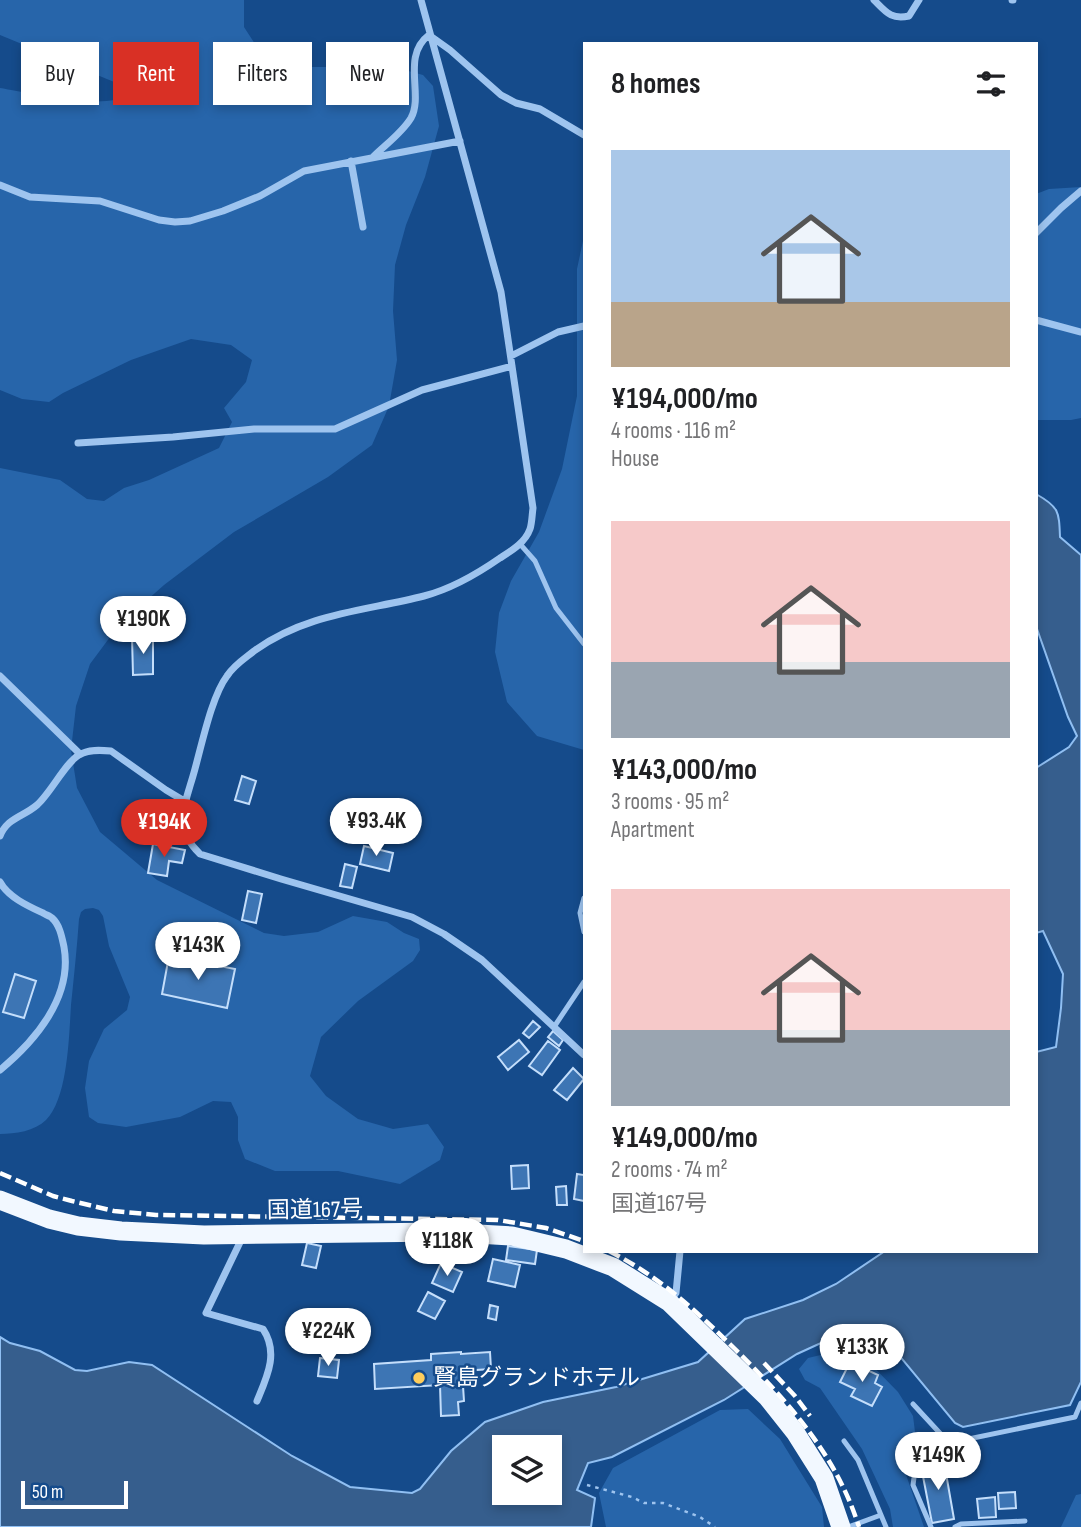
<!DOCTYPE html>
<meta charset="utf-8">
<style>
:root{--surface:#fff;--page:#f6f6f6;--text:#202124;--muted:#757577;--accent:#d93025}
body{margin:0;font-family:"Sofia Sans Condensed","Noto Sans JP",sans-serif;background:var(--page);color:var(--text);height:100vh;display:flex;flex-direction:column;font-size:26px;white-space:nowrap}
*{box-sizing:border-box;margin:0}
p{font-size:23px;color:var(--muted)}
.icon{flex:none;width:38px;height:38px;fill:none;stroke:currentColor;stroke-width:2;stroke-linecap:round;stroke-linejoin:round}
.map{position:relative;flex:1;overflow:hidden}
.panel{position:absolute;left:583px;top:42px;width:455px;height:1211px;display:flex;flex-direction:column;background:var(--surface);border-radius:0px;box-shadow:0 4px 10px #0003}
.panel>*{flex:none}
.top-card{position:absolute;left:21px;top:42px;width:457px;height:63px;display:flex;gap:14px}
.buttons{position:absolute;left:492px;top:1435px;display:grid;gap:14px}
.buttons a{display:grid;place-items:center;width:70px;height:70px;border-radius:0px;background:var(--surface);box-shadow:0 4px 10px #0003;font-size:35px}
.scale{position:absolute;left:21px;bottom:18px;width:107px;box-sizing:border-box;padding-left:7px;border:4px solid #fff;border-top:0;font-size:19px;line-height:24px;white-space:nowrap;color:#fff;-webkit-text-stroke:5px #154b8b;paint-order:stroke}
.price{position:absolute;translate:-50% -60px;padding:0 16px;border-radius:24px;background:#fff;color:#222;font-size:23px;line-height:46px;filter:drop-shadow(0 2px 4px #0008)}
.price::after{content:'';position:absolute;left:50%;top:42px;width:21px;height:16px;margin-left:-10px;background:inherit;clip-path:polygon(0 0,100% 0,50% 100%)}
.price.selected{background:var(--accent);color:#fff}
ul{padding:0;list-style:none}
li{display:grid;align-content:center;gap:14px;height:371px;padding:0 28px}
li span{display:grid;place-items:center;height:217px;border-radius:0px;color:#555}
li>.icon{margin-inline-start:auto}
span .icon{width:126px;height:126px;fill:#fffc;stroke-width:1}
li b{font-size:30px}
h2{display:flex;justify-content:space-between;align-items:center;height:84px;padding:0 28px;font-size:30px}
.tag{padding:0 24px;border-radius:0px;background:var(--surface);box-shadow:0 4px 10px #0003;font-size:24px;line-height:63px}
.tag.selected{background:var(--accent);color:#fff}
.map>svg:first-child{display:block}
</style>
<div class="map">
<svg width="1081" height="1527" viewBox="0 0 1081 1527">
<rect width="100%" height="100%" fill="#154b8b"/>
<!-- green -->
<path fill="#2765aa" d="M0,0H244V27L255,44L284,64L310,67H368L401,69L423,75L433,86L439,126L425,177L406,225L395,265L393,311L397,360L389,406L372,445L328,477L234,532L164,585L119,625L90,664L76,706L71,750L77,788L100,832L157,880L264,933L284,936L318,932L353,916L387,922L404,933L419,939L420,950L413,961L358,1001L321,1037L310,1076L326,1096L358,1119L393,1129L428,1124L444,1147L440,1160L400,1184L338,1171H275L245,1159L238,1140V1117L231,1102L213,1101L180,1117L126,1127L98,1123L89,1117L85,1088L89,1061L104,1029L127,1010L130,997L109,946L103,916L99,910L93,908L85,909L81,912L79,919C77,947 74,976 71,1005C69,1036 68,1098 46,1120C35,1131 15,1134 0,1134V468L60,480L87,499L104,501L124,488L149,480L219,448L232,422L224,408L246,382L252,360L231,345L191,339L131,360L63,393L49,402L22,399L0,390V88C25,92 110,112 127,94L126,88L119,84L0,35Z
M1081,187V418L1071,420H1036V194L1049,189Z
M584,236V750L537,736L507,702L495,652L499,613L511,581L539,532L562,469L577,396V269Z
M854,1347L898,1392L913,1416L915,1432L903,1446L902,1463L924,1527H893L890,1509L862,1449L820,1388L805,1380L799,1369L808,1358Z
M748,1409L780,1439L822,1507L824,1527H606L599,1493L613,1468L720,1410Z
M1081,1494V1527H1061L1076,1495Z"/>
<!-- water -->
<path fill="#365e8d" stroke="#90bff2" stroke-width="2" fill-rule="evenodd" d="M1036,494C1059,507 1059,511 1060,537L1081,555V1382L1070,1405L963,1427L955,1423L884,1337L867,1332L834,1337L797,1354L724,1400L612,1457L588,1463L577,1490L595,1498L591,1527H0V1337L10,1343L40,1351L75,1370L87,1371L129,1362L152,1365L292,1456L350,1487L412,1493L420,1489L451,1451L485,1422L543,1402L616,1387L698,1362L745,1319L803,1300L836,1284L885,1251H1036V1052L1056,1047L1061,1008L1063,974L1043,931L1036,933V768L1069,747L1077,736L1068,717L1036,626ZM504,1447H550V1493H504Z"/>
<!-- building -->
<path fill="#3d75b4" stroke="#c4defb" stroke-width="2" d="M138,614L166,615L165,630L138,629Z
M132,637H153V674L133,675Z
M242,776L256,781L249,804L235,800Z
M153,844L185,850L182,863L169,861L167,876L148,873Z
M364,846L393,853L389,871L360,864Z
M345,864L357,867L352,888L340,886Z
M248,891L262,894L256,923L242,920Z
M169,956L235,969L227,1008L162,994Z
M15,974L36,981L24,1018L3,1012Z
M533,1021L540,1027L529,1038L523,1033Z
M553,1031L563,1040L559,1046L548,1037Z
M519,1040L529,1052L508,1070L498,1057Z
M548,1041L560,1050L542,1075L529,1066Z
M573,1068L584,1079L567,1100L554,1090Z
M528,1165L529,1188L512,1189L511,1166Z
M577,1174L584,1175V1201L574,1199Z
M566,1186L567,1205H557L556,1187Z
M307,1243L321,1246L316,1268L302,1265Z
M508,1246L537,1250L535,1264L506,1260Z
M493,1259L520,1265L515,1287L488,1281Z
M441,1263L462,1272L453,1292L432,1283Z
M428,1292L445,1301L435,1319L418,1311Z
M490,1305L498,1307L496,1320L488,1318Z
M461,1352V1354L490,1352L491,1369L462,1371L464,1401L458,1402L459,1415L441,1416L440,1385L375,1389L374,1364L431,1360V1354Z
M320,1358L339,1360L337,1378L318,1376Z
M850,1362L878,1375L875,1383L882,1387L872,1406L851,1396L855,1389L840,1382Z
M944,1462L954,1519L932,1523L921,1466Z
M1015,1492L1016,1508L999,1509L998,1493Z
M995,1497L996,1517L979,1518L977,1499Z"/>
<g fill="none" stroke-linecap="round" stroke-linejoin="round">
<!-- path -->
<path stroke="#9ec4ef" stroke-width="2.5" stroke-dasharray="3.5 5" stroke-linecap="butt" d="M587,1485L632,1497L644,1503H663L700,1517L715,1527"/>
<!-- service -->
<path stroke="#9ec4ef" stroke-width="5" d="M520,544L535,561L556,608L584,644
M584,898L580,913L584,932
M554,1027L584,982
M913,1404L949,1443
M844,1441L858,1460L886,1527
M848,1527L881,1515
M931,1527L913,1485L916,1463L949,1443L1075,1417L1081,1403
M955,1527L961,1524L1025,1521"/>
<!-- minor -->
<path stroke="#9ec4ef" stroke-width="7" d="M421,0L501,292L533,508C532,515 532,523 530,529C525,543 511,551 500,558C477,574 451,589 424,596C365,611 306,613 254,651C244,659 234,665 227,676C211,697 201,749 193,776C184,807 173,828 200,854L281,879L412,917L444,934L482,960L584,1055
M874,0C886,12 891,20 909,16L919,0
M1012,0H1013
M429,35L450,50L501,95L516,103L540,109L584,135
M373,157C385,145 402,133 411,118C424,95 401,56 429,35
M351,161L363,227
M0,185L30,197L100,201L159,220L175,222L190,221L223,211L260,196L304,171L460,141
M1036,233L1061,208L1081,191
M1036,320L1081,332
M511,356L558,332L584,326
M78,443L173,437L254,429H335L422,390L512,366
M0,676L80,754
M0,836C7,818 23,817 37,805C50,794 66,762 79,755C88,749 101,750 111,751L166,790L186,802
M0,882C8,897 28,906 43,913C44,914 52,917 52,918C60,925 62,938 64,947C73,997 35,1041 0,1070
M243,1236L206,1313L263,1329C279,1353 267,1377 257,1401
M670,1301L676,1293L680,1251"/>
<!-- trunk -->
<path stroke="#f2f8ff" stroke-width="19" d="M0,1200L49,1219L78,1226L121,1231L204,1235L443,1232L512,1236L566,1249L613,1267L669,1302L768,1398L795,1432L824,1478L841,1527"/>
<!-- rail -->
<path stroke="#fff" stroke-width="4.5" stroke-dasharray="12 5" stroke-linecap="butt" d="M0,1173L53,1196L72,1201L114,1211L156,1215L498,1220L546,1228L584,1241
M609,1251C660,1277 695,1310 735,1349C788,1402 836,1454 859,1527
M764,1363L795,1396L810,1416"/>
</g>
<!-- markers -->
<circle fill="#ffcd5c" stroke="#154b8b" stroke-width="2.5" cx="419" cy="1378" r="7"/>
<g text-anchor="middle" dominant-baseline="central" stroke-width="5" stroke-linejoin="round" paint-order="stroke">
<!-- street labels -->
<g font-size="23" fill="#fff" stroke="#154b8b">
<text transform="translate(315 1210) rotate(-1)">国道167号</text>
</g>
<!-- poi labels -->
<g font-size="23" fill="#fff" stroke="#154b8b" text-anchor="start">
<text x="433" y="1378">賢島グランドホテル</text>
</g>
</g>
</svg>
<div class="buttons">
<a><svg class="icon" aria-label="layers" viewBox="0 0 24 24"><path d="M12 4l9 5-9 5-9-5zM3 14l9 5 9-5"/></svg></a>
</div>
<div class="scale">50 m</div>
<b class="price" style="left:143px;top:656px">¥190K</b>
<b class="price" style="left:376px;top:858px">¥93.4K</b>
<b class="price selected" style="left:164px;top:859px">¥194K</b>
<b class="price" style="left:198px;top:982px">¥143K</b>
<b class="price" style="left:447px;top:1278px">¥118K</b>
<b class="price" style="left:328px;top:1368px">¥224K</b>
<b class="price" style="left:862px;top:1384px">¥133K</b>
<b class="price" style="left:938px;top:1492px">¥149K</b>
<div class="top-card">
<a class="tag">Buy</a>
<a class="tag selected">Rent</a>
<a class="tag">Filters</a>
<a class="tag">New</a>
</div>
<section class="panel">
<h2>8 homes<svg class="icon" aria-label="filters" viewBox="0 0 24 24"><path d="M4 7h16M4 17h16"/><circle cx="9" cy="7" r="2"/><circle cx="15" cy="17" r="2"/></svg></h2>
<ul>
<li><span style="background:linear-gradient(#a9c7e8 70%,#b9a48a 0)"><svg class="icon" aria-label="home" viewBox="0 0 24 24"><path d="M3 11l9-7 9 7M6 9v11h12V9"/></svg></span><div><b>¥194,000/mo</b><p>4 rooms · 116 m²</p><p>House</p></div></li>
<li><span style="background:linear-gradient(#f6c9c9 65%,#9aa5b1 0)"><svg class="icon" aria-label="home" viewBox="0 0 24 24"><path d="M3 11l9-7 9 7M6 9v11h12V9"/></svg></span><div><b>¥143,000/mo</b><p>3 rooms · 95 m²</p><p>Apartment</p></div></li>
<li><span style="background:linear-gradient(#f6c9c9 65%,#9aa5b1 0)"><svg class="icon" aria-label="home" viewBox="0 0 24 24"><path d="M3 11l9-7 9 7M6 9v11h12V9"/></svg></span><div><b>¥149,000/mo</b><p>2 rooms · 74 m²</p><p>国道167号</p></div></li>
</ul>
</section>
</div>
